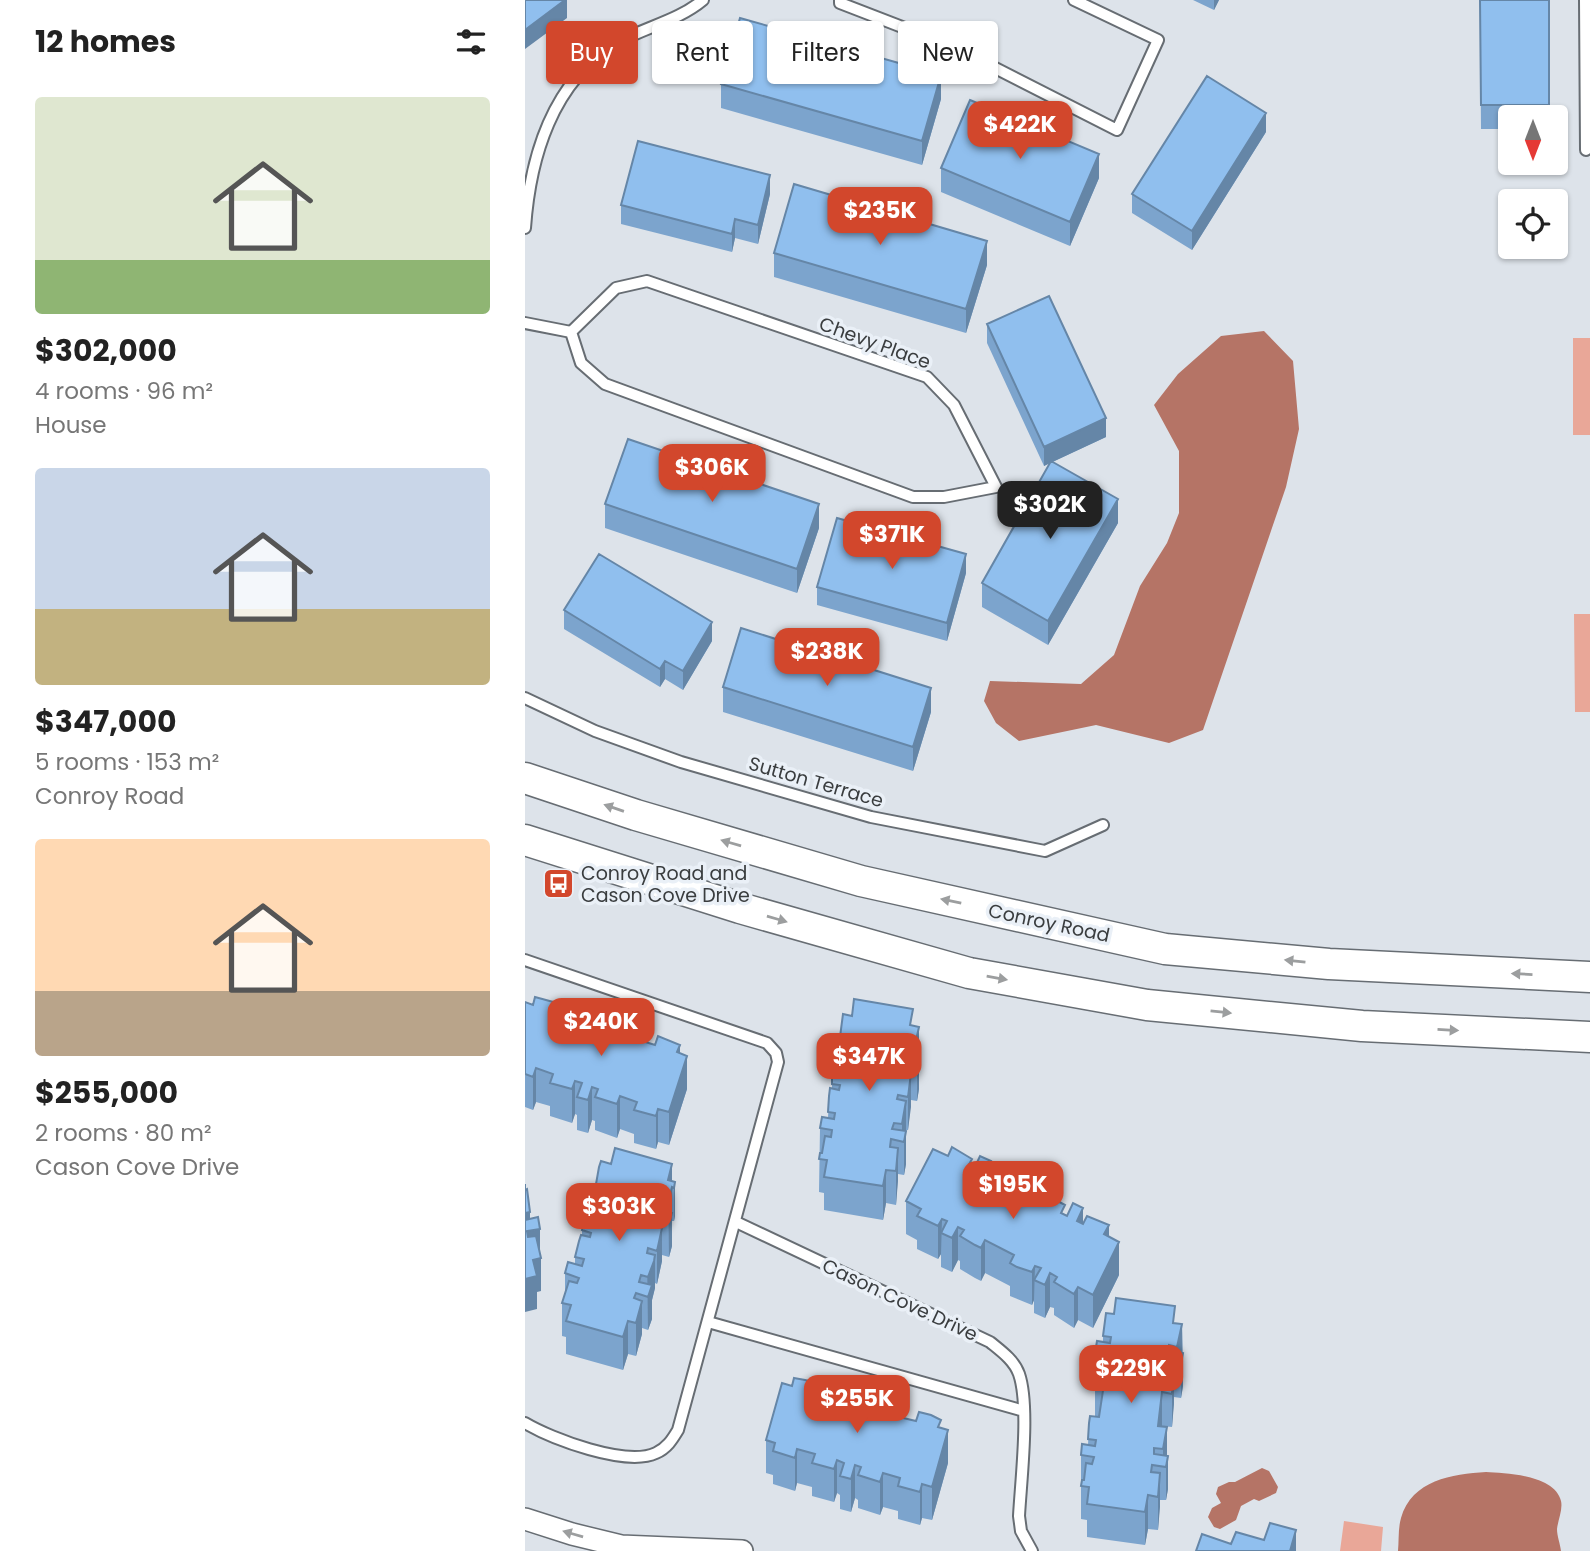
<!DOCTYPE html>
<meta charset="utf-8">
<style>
:root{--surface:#fff;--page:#f2f2f2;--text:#222;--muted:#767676;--accent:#d2472c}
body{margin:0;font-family:Poppins,sans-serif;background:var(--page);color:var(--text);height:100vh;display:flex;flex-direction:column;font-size:26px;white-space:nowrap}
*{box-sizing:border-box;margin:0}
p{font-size:23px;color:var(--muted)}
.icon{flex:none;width:38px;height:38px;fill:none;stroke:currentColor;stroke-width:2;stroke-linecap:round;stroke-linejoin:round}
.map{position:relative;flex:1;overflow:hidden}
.side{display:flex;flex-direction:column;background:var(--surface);width:525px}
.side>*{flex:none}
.banner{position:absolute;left:21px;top:21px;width:665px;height:63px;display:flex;gap:14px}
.needle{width:46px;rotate:180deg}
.tools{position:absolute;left:973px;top:105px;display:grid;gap:14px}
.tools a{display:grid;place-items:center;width:70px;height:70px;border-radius:7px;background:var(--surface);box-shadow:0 2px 5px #0004;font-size:35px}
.price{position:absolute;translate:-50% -60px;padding:0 16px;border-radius:14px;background:var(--accent);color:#fff;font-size:23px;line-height:46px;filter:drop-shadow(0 2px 4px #0008)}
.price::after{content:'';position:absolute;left:50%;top:42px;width:21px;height:16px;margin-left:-10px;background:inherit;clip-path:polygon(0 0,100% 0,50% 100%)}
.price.selected{background:#222;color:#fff}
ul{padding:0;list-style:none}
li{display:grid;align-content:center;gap:14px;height:371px;padding:0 35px}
li span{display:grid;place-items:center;height:217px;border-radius:7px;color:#555}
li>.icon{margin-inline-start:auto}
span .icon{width:126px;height:126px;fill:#fffc;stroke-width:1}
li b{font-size:30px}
h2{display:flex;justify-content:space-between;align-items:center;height:84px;padding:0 35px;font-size:30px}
.pill{padding:0 24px;border-radius:7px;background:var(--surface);box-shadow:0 2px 5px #0004;font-size:24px;line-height:63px}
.pill.selected{background:var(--accent);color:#fff}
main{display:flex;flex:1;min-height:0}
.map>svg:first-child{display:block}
</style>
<main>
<section class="side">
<h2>12 homes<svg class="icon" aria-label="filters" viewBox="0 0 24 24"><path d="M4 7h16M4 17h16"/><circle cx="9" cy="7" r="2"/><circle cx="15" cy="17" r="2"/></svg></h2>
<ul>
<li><span style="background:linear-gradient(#dfe7d0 75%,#8fb573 0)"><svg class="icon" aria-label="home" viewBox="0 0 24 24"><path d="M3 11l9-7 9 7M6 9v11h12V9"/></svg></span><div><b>$302,000</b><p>4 rooms · 96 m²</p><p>House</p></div></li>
<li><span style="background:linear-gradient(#c9d6e8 65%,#c2b280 0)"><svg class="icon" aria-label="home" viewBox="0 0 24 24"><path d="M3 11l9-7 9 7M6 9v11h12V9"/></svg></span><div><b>$347,000</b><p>5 rooms · 153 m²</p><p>Conroy Road</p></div></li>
<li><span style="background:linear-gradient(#ffd9b3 70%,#b9a48a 0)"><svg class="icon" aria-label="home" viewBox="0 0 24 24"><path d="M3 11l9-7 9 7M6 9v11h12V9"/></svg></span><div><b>$255,000</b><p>2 rooms · 80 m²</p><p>Cason Cove Drive</p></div></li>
</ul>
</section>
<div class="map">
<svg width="1065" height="1551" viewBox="0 0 1065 1551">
<rect width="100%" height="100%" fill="#dde3ea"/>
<!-- green -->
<path fill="#e9a798" d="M1048,338H1065V435H1048Z
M1049,614H1065V712H1050Z
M819,1521L858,1527L856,1551H815Z"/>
<!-- water -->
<path fill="#b57466" d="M739,331L768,361L774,429L761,487L678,730L644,743L571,725L494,741L471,723L459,701L465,681L556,684L589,655L615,586L642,543L654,513V451L629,405L653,374L696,336Z
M737,1468L744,1471L753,1487L751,1493L734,1501L729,1499L716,1506L711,1520L695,1529L689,1527L683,1517L687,1508L696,1503L691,1494L693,1487L704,1482H710Z
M961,1472C981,1473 1030,1475 1036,1501C1038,1509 1033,1520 1032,1529C1032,1536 1035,1543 1036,1551H873C874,1541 873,1528 876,1518C887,1480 927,1474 961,1472Z"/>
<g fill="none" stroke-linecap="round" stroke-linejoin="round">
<defs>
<path id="service" d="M315,0V3L429,47L592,130L633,40L549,0
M1060,0L1061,150
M0,228C5,158 27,81 92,43C120,27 153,21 178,0
M122,281L402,377L429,405L471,487L419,497H388L80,384L56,363L46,332L91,288Z
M0,323L46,332
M0,698L70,731L156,762L346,817L520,851L578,825
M0,960L242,1043L251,1053L253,1062L153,1430C147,1440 142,1448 131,1453C101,1467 27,1439 0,1423
M211,1222L465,1342C476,1351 489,1360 494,1374C505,1406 496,1479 494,1516L496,1531L507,1551
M183,1322L499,1411"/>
<path id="minor" d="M0,1519L47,1534L96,1546L217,1551"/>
<path id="secondary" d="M0,778L111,815L336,881L640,949L804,964L1065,977
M0,840L215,908L444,973L622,1005L837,1026L1065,1037"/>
</defs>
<!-- service casing -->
<use href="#service" stroke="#676d73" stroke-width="14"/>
<!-- minor casing -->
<use href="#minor" stroke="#676d73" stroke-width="24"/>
<!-- secondary casing -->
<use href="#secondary" stroke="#676d73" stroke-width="33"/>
<!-- service -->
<use href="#service" stroke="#fff" stroke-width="10"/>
<!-- minor -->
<use href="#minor" stroke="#fff" stroke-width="21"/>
<!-- secondary -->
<use href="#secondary" stroke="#fff" stroke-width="30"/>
</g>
<!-- wall -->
<path fill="#7ca4cd" d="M668,0H694L689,10Z
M955,0H1024V117H985V129H956Z
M196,84L416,99L397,165L196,108Z
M741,132L667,250L607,213V194Z
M416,168L574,178L545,246L416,192Z
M245,194L233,244L210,238L207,252L96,224V205Z
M249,253L462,265L441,333L249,277Z
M462,324L581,437L527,462L593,523L523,645L457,607V583L526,462L519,466L462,343Z
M80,504L294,528L272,593L80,528Z
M441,573L422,641L292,605V587Z
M39,610L187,641L158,690L140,679L135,687L39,629Z
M198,687L406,712L388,771L198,712Z
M0,1002L155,1053L162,1089L144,1145L133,1142L131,1149L109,1143V1134L95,1129L92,1138L70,1130V1121L67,1120L63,1133L52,1130V1115L50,1114L47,1123L25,1116V1106L11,1102L8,1110L0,1107Z
M388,1026L394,1027V1089L392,1101L386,1100L383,1130H381V1164L379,1175L373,1174L371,1205L361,1203L358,1220L299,1210V1193L294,1192L295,1128L303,1118L304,1096L307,1089V1053L315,1043V1037Z
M447,1168L466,1176L584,1237L594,1275L568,1328L553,1320L549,1328L529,1315V1308L525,1307L520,1318L509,1313V1300L507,1305L485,1296V1286L460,1273L456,1281L450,1278L435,1269V1261L433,1260L427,1272L416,1267V1254L413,1259L392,1249V1240L381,1234V1201Z
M147,1181L150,1182V1216L149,1221H147V1246L144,1257L137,1255V1261L132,1284L130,1283V1288L127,1300V1319L123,1330L117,1328V1334L111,1356L103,1354L98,1370L41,1354V1337L37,1336V1303L40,1293V1273L50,1264V1257L57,1235V1230L61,1219V1201L71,1192V1184Z
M650,1323L657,1324L658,1386L656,1398L649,1397L647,1427L637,1426L642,1456L643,1489L641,1500H635L633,1530L623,1529L620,1545L562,1537V1520L556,1519V1455L563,1445L564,1423L570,1416V1353L578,1342V1336Z
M292,1393L416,1428L423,1463L407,1520L397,1518L395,1525L373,1519V1511L358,1507L355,1515L333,1508V1500L330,1498L326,1512L315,1509V1495L312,1493L309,1502L287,1496V1487L272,1483L270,1491L248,1484V1475L241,1473V1440Z"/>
<!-- shaded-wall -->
<path fill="#6586a7" d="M40,0H42V18L0,49V30Z
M689,0H694L689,10Z
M416,75V99L397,165V141Z
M741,113V132L667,250V231Z
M574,154V178L545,246V222Z
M245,175V194L233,244V225Z
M210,219V238L207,252V234Z
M462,241V265L441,333V309Z
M581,418V437L519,466V447Z
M593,499V523L523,645V621Z
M294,504V528L272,593V569Z
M441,554V573L422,641V623Z
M187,622V641L158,690V671Z
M140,661V679L135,687V669Z
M406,688V712L388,771V747Z
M90,1018V1051L86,1031Z
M394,1027V1089L392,1101V1067H389V1049Z
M155,1045V1078L162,1056V1089L144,1145V1112L152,1052Z
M11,1068V1102L8,1110V1077Z
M386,1073V1107L383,1130V1097Z
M50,1081V1114L47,1123V1089Z
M67,1087V1120L63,1133V1100Z
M95,1096V1129L92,1138V1104Z
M381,1101V1164L379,1175V1142L377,1141V1124Z
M133,1109V1142L131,1149V1116Z
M373,1148V1181L371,1205V1171Z
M466,1161V1195L459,1174Z
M147,1164V1246L144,1257L143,1180Z
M361,1170V1203L358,1220V1186Z
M491,1179V1212L486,1188Z
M150,1182V1216L149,1221V1188Z
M0,1184H1V1213L5,1212V1231L15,1229V1258H16V1291L12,1292V1309L0,1312Z
M558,1208V1242L552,1221Z
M417,1219L416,1254L413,1259V1226Z
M584,1225V1258L579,1234Z
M433,1227V1260L427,1272V1238Z
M137,1228V1261L132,1284V1251Z
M460,1240V1273L456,1281V1248Z
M594,1242V1275L568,1328V1295Z
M123,1248V1275L130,1255V1288L127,1300V1319L123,1330L122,1253Z
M510,1266L509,1300L507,1305V1272Z
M525,1273V1307L520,1318V1285Z
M553,1287V1320L549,1328V1294Z
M117,1301V1334L111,1356V1323Z
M103,1321V1354L98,1370V1337Z
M657,1324L658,1386L656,1398V1365L652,1364V1347Z
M649,1371V1404L647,1427V1394Z
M637,1392V1426L634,1449L633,1426Z
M349,1395V1428L346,1408Z
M642,1427V1460L638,1467V1449Z
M423,1430V1463L407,1520V1487Z
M272,1449V1483L270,1491V1458Z
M643,1456V1489L641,1500V1467Z
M312,1460V1493L309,1502V1469Z
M330,1465V1498L326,1512V1479Z
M358,1473V1507L355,1515V1482Z
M635,1473V1507L633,1530V1497Z
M397,1484V1518L395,1525V1492Z
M623,1495V1529L620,1545V1512Z
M771,1530V1551H765Z"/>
<!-- building -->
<path fill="#90bfee" stroke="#6586a7" stroke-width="2" d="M0,0H40L0,30Z
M955,0H1024V105H956Z
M215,18L416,75L397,141L196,84Z
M682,76L741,113L667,231L607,194Z
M445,100L574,154L545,222L416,168Z
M113,141L245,175L233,225L210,219L207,234L96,205Z
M269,184L462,241L441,309L249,253Z
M524,296L581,418L519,447L462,324Z
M103,439L294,504L272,569L80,504Z
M526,461L593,499L523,621L457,583Z
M312,518L441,554L422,623L292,587Z
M74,554L187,622L158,671L140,661L135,669L39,610Z
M216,628L406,688L388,747L198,687Z
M10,997L32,1003L30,1012L47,1017L49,1009L61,1013L71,1018L69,1025L75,1027L79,1014L90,1018L86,1031L92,1032L94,1025L105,1027L117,1031L114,1040L130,1045L133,1036L155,1045L152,1052L162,1056L144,1112L133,1109L131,1116L109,1110L112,1102L95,1096L92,1104L70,1097L73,1089L67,1087L63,1100L52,1097L57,1083L50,1081L47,1089L25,1083L28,1074L11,1068L8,1077L0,1074V1002L8,1005Z
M329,999L388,1009L385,1025L394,1027L389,1049L381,1048L380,1054L394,1056L392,1067L378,1065L377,1072L386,1073L383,1097L373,1095L372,1099L381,1101L377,1124L369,1123L367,1129L381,1131L379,1142L366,1139L365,1147L373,1148L371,1171L361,1170L358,1186L299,1177L302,1160L294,1159L295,1153H297L300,1136L306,1137L307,1130L295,1128L297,1117L309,1119L310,1113L303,1112L304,1096L305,1088L314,1090L315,1085L307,1084V1077L312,1061L319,1062L320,1056L307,1053L309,1042L322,1044L323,1038L315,1037L318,1014L327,1016Z
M427,1147L447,1159L443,1166L449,1169L455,1156L466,1161L459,1174L465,1177L469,1170L491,1179L486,1188L516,1203L520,1195L527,1198L540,1205L536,1213L542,1216L548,1203L558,1208L552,1221L558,1224L562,1216L584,1225L579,1234L594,1242L568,1295L553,1287L549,1294L529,1282L532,1277L525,1273L520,1285L509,1280L516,1268L510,1266L507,1272L492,1267L485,1263L489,1255L460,1240L456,1248L450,1245L435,1236L439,1230L433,1227L427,1238L416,1233L422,1221L417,1219L413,1226L392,1216L396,1209L381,1201L408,1149L423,1156Z
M90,1148L147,1164L143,1180L150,1182L149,1188L147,1187L143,1204L136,1202L134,1209L147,1213L144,1223L131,1220L130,1226L137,1228L132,1251L123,1248L122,1253L130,1255L129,1261L123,1277L116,1275L114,1282L127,1285L123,1297L111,1293L109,1298L117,1301L111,1323L103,1321L98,1337L41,1321L46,1305L37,1303L44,1281L52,1283L54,1278L40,1273L43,1262L57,1266L59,1259L50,1257L54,1241L56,1235L65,1237L66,1233L57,1230L59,1223L64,1207L73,1210L74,1204L61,1201L64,1190L78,1194L79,1186L71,1184L74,1167L76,1161L86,1164Z
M2,1189L5,1212L0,1213V1190Z
M13,1217L15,1229L2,1231L3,1237L11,1236L16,1258L8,1260L12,1276L0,1279V1220Z
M591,1298L650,1306L648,1323L657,1324L652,1347L644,1345V1351L658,1353L656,1365L642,1363L641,1370L649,1371L647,1394L637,1392L633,1426L642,1427L638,1449L629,1448V1454L643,1456L641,1467L627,1465L626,1472L635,1473L633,1497L623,1495L620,1512L562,1504L564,1487L556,1486L557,1480H559L561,1463L567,1464L569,1457L556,1455L557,1444L570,1446L571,1440L563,1439L564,1423L565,1416L574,1417L579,1384L570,1383L575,1360L582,1361L583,1355L570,1353L572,1341L585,1343L586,1337L578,1336L581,1313L589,1314Z
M269,1378L280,1380L292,1383L289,1392L306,1397L308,1389L320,1392L330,1396L328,1403L335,1405L338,1392L349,1395L346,1408L352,1410L354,1402L365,1404L377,1408L374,1417L391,1421L394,1412L406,1415L416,1420L413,1427L423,1430L407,1487L397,1484L395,1492L373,1486L375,1478L358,1473L355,1482L333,1475L336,1467L330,1465L326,1479L315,1476L319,1463L312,1460L309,1469L287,1463L290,1454L272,1449L270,1458L248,1451L250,1443L241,1440L257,1383L267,1386Z
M745,1523L771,1530L765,1551H671L677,1534L706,1544L711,1532L739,1540Z"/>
<!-- one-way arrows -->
<defs><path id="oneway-solid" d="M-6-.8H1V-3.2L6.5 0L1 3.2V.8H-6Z" transform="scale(1.75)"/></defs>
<g fill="#9c9e9f">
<use href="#oneway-solid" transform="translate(89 808) rotate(-161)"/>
<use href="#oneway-solid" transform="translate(206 843) rotate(-164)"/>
<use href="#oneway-solid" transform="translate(426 901) rotate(-168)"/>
<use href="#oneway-solid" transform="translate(252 919) rotate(16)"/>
<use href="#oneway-solid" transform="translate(770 961) rotate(-174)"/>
<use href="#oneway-solid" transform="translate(997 974) rotate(-177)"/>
<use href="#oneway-solid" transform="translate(472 978) rotate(10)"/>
<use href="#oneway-solid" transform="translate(696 1012) rotate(6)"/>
<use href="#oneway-solid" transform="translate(923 1030) rotate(3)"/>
<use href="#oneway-solid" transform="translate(48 1534) rotate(-164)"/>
</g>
<!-- icons -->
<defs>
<symbol id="bus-square" viewBox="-11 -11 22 22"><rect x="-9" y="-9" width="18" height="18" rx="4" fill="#d2472c" stroke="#eaf0f7"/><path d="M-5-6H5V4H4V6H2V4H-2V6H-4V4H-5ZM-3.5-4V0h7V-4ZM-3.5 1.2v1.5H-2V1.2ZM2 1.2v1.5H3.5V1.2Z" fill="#fff"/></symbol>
</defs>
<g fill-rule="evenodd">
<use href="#bus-square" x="16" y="866" width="35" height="35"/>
</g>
<g text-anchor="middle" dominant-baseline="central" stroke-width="7" stroke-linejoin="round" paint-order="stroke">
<!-- street labels -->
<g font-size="19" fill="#3a3d3f" stroke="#eaf0f7">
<text transform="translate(350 343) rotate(20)">Chevy Place</text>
<text transform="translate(291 782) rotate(16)">Sutton Terrace</text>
<text transform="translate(524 923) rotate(12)">Conroy Road</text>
<text transform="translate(375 1300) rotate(25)">Cason Cove Drive</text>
</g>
<!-- poi labels -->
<g font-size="19" fill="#3a3d3f" stroke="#eaf0f7" text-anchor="start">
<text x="56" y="873">Conroy Road and<tspan x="56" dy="22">Cason Cove Drive</tspan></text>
</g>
</g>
</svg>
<div class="tools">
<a><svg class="needle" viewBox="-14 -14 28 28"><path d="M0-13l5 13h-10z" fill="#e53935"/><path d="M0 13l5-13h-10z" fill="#767676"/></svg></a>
<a><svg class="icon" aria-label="locate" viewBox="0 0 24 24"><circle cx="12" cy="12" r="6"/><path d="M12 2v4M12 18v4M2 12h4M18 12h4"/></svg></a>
</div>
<b class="price" style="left:495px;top:161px">$422K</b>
<b class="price" style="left:355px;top:247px">$235K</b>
<b class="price" style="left:187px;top:504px">$306K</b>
<b class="price selected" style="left:525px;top:541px">$302K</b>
<b class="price" style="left:367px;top:571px">$371K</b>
<b class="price" style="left:302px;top:688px">$238K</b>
<b class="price" style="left:76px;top:1058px">$240K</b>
<b class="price" style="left:344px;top:1093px">$347K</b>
<b class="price" style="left:488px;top:1221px">$195K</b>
<b class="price" style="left:94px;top:1243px">$303K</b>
<b class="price" style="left:606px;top:1405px">$229K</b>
<b class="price" style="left:332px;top:1435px">$255K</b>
<div class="banner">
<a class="pill selected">Buy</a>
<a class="pill">Rent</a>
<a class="pill">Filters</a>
<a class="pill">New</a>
</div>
</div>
</main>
